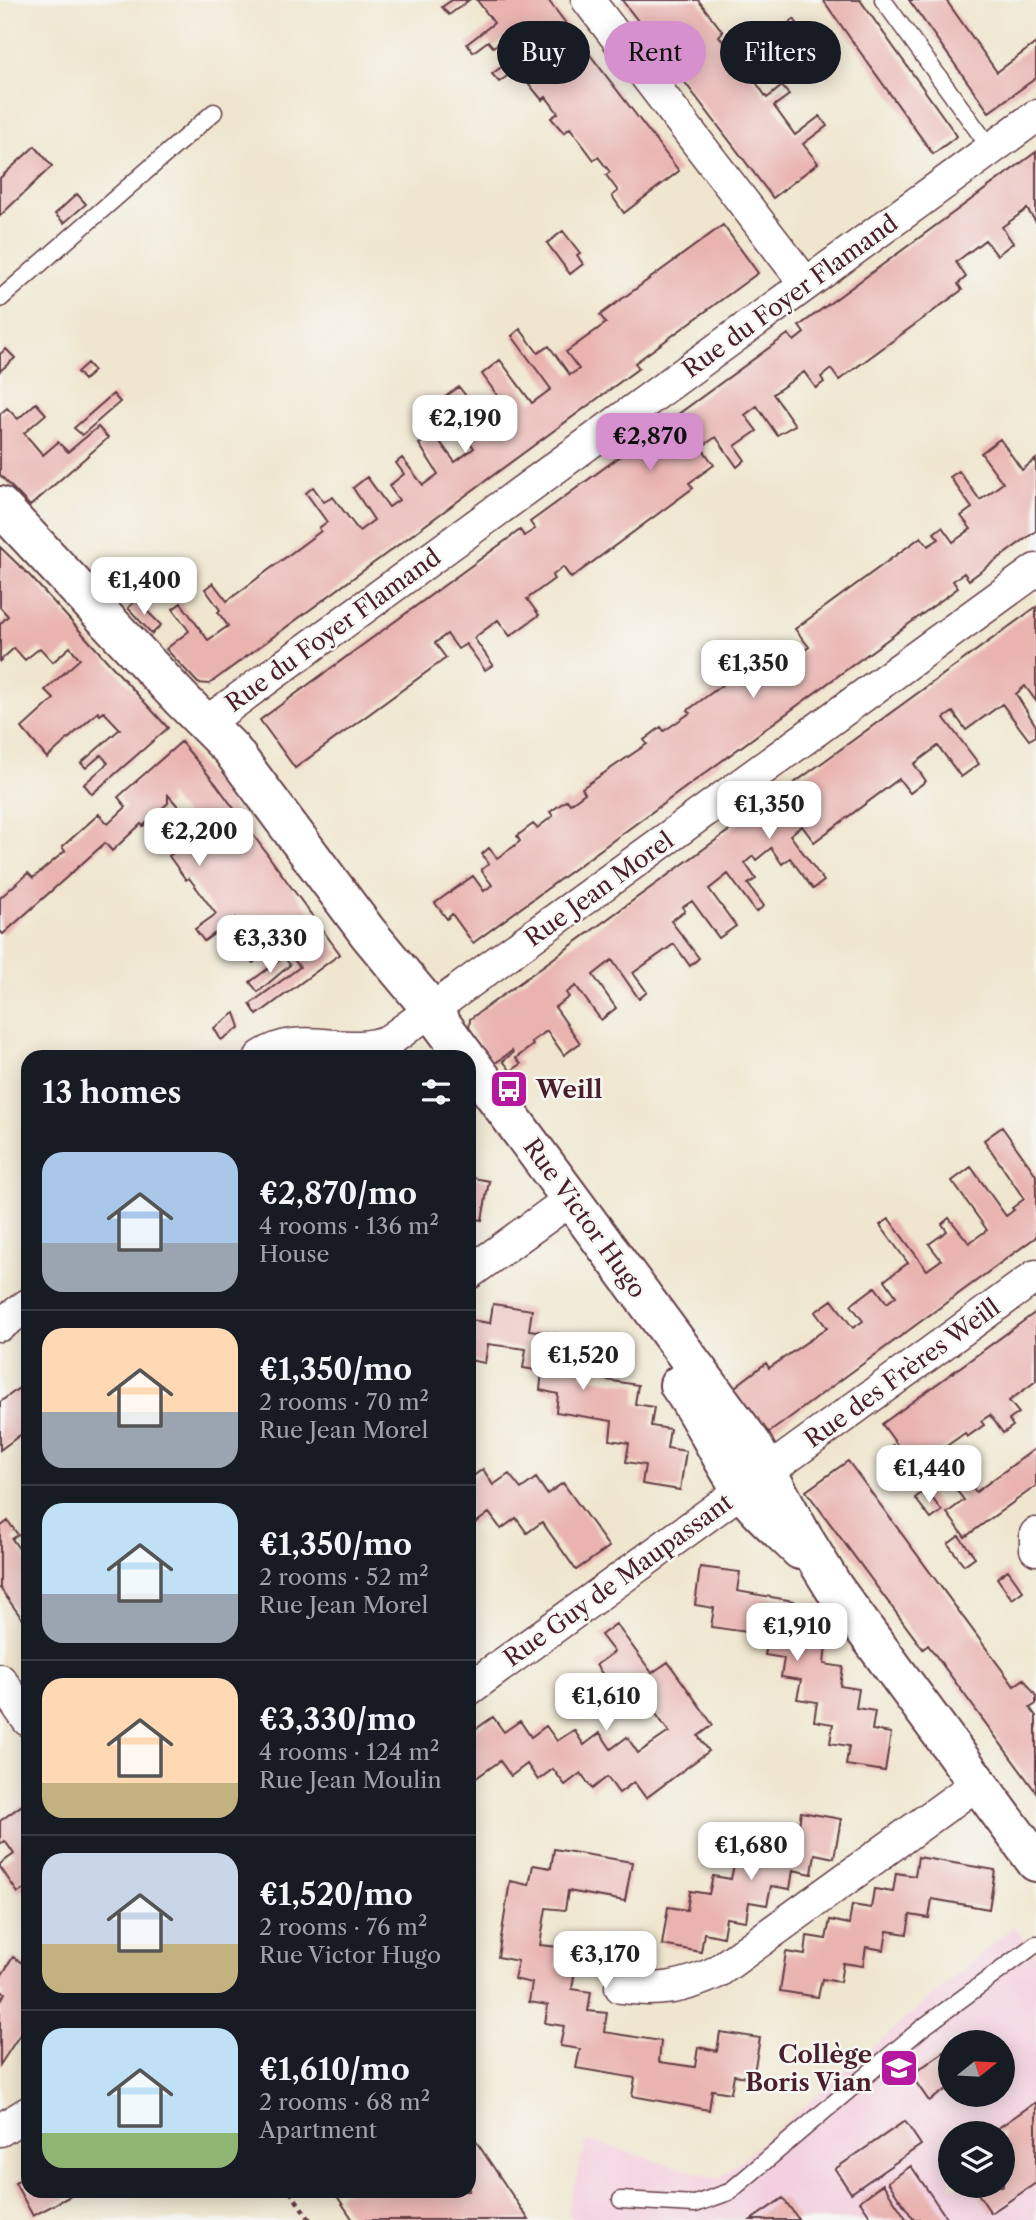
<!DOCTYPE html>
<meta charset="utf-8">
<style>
:root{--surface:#171b24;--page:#20242c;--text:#f1f3f6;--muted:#9ea1a6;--line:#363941;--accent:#d690ce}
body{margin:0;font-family:"Libre Caslon Text",serif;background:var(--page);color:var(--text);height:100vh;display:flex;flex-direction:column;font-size:26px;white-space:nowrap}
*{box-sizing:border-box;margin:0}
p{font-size:23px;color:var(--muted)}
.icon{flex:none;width:38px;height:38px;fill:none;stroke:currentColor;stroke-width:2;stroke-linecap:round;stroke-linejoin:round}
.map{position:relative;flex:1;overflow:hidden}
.side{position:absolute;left:21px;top:1050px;width:455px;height:1148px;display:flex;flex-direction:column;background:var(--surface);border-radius:21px;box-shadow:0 4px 18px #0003}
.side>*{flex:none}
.guide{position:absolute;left:497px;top:21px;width:434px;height:63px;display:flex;gap:14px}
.needle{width:46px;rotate:72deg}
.buttons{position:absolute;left:938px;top:2030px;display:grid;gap:14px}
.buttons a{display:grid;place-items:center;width:77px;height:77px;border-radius:50%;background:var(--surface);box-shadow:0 4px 18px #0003;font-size:35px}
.price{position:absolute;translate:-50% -60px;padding:0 16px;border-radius:14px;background:#fff;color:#222;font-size:23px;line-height:46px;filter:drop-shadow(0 2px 4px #0008)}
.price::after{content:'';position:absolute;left:50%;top:42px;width:21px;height:16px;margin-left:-10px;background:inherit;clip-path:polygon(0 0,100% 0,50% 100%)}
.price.active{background:var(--accent);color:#111}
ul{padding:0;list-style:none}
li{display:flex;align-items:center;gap:21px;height:175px;padding:0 21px}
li+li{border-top:2px solid var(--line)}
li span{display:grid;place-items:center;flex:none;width:196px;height:140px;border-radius:21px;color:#555}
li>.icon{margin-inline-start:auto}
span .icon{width:84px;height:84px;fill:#fffc;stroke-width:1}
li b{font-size:30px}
h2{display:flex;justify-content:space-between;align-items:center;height:84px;padding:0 21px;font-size:30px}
.tag{padding:0 24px;border-radius:32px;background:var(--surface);box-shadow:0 4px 18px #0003;font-size:24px;line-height:63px}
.tag.active{background:var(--accent);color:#111}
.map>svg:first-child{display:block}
</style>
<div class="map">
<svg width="1036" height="2220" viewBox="0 0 1036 2220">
<rect width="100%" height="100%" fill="#f6f6f2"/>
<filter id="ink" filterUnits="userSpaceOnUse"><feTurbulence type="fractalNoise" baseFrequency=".0143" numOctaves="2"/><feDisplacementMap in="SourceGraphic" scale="14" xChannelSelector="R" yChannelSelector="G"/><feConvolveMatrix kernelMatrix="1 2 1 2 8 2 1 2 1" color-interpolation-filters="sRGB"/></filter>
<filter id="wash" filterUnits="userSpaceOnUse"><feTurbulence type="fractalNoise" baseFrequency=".00686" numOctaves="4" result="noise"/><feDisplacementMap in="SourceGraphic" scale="28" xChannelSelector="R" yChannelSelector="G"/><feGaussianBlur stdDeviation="1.57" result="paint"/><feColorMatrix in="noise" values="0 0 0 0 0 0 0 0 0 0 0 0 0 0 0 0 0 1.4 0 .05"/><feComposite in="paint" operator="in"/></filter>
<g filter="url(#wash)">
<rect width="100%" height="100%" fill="#f0e6cf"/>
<!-- built -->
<path fill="#f3cfdf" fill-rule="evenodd" d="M1014,1926L1036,1956V2220H573L567,2211L587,2140L719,2179ZM950,2042H1003V2095H950ZM950,2133H1003V2186H950Z"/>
<g id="blocks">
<!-- building -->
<path fill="#e9b3b0" d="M452,0H469L449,15L442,7Z
M477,0H548L679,171L624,213L612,196L618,191L606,175L610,172L598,157L594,160L570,128L564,133L551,118L558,113L546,97L542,100L529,84L538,77L526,62L499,82L492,74L519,54L506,38L493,47L488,41L473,52L467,44L494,23Z
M622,0H698L723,32L719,36L739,61L794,19L800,28L746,68L767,98L782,86L789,95L774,106L795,135L820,116L827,126L803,144L818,163L773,198Z
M823,0H860L957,136L933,154Z
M909,0H946L997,72L1036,43V78L989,112Z
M35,146L52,166L0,216V178Z
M1036,152V222L1027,209L1002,227L1013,243L997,255L985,240L956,262L966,277L958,284L962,290L839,380L831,369L821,377L824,382L816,388L804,372L773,394L795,425L777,435L757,406L745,415L757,431L735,446L745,460L737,467L716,437L701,447L714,465L689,483L693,488L571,578L563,567L552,576L554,579L527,599L539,615L510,636L498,620L474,638L493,665L485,670L466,644L458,649L447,634L435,643L446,658L295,768L260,720L520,530L524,536L535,529L530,522L788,334L794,341L804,333L799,326Z
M77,194L86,204L64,223L55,214Z
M723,225L758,273L635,363L639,368L209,684L198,683L166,649L189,631L173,609L181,603L208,640L228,626L218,612L220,610L205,589L213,583L227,601L321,531L319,528L327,522L306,493L313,487L324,502L333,497L359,531L374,520L353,488L367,477L389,507L399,500L389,486L404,474L396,463L402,458L423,485L438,474L419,444L427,439L434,434L455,462L474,448L441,401L449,394L459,387L495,433L514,419L482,374L500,360L532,403L551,389L512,336L520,329L538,353L549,346L570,375L579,369L566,352L606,323L600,315Z
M563,231L580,253L577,255L583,264L570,274L547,243Z
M6,349L15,358L0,371V354Z
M87,363L94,371L84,380L77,372Z
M113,394L120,402L82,435L74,428Z
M36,403L46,414L24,433L43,455L58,442L68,452L98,427L108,438L30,506L0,475V414L7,408L18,419Z
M1000,439L1022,470L1036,459V531L969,580L964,573L953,581L958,588L473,943L452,914L447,919L435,903L473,876L484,891L492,885L481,870L489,864L482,854L489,848L497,858L513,847L520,841L517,836L533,824L537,828L553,816L550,812L567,800L570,804L585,793L582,788L647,744L644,740L661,727L664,731L690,713L688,710L751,664L749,662L758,655L772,674L809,647L795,629L921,537L928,546L939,539L934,533L942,527L953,542L971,529L961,516L972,508L950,477L959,471L980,500L1003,483L981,453Z
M0,547L30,576L168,728L92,794L84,784L108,763L101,755L86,768L81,763L120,729L104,712L100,715L98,712L47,758L22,728L54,699L45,690L80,659L70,647L53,662L40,648L25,660L14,648L0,661V624L8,616L0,607Z
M136,600L161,625L152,634L128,608Z
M1036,607V701L1025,686L1016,694L1036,726V736L1029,740L1002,704L966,730L953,712L944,718L979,764L961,777L938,746L914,764L926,781L910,793L899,779L814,842L802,826L790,835L824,881L813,889L790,858L782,864L771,848L756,860L753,856L745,863L756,879L748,884L764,906L756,912L728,874L709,889L736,926L719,938L692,901L683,907L685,911L671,921L699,958L690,966L674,944L633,973L647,992L639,999L612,960L593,975L616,1008L601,1020L576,986L566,993L569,997L555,1007L580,1043L564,1055L547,1031L531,1042L533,1045L516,1058L521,1064L511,1071L503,1061L513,1053L512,1051L494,1064L469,1029L470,1019Z
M181,742L216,784L340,954L257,1015L250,1004L300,967L270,930L255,941L265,954L253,963L242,950L239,953L229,940L244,929L236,918L204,941L195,929L216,914L189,878L186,880L169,856L187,842L172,823L184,813L168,795V803L143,826L141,824L112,851L105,843L3,934L0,931V898L28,873L33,878L65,851L62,847L99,814L108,824L126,807L118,797Z
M284,957L290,965L258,992L250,982Z
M235,1013L240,1027L221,1040L214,1028Z
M1002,1127L1036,1175V1237L770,1432L760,1429L731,1390L766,1363L769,1368L827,1328L815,1312L832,1300L853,1328L863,1321L851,1305L875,1287L887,1303L896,1296L885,1280L908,1263L880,1225L889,1219L927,1270L941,1260L929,1244L947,1231L942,1224L949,1218L969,1243L987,1230L952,1181L971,1167L1006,1216L1014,1210L1012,1208L1024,1199L984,1140Z
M469,1177L489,1181L482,1220L469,1218Z
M493,1304L532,1310L529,1330L568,1335L565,1354L584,1357L581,1376L638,1385L635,1404L654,1407L651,1426L670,1429L667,1448L686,1451L680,1490L642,1484L645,1465L626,1462L629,1443L610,1440L612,1421L556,1412L558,1394L540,1390L542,1371L523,1368L526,1349L488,1344L485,1363L469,1360V1320L490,1323Z
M1036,1312V1381L1009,1401L1019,1413L1009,1420L1013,1426L1003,1433L990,1415L981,1421L984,1425L967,1437L965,1433L948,1445L932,1457L935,1461L918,1473L882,1424Z
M22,1386L28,1394V1429L0,1450V1402Z
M893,1445L908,1466L897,1474L882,1453Z
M1036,1448V1486L965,1537L947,1513L964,1500L955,1488L967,1480L976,1492Z
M848,1461L1014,1686L1024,1679L1036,1696V1704L1030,1708L1036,1716V1792L928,1645L923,1649L806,1491Z
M483,1469L493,1485L509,1474L521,1489L536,1478L547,1494L563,1483L609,1547L576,1570L542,1522L527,1533L516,1518L501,1529L489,1513L469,1528V1479Z
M926,1490L942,1511L931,1519L915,1498Z
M8,1521L18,1535L12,1539L28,1561V1627L0,1588V1527Z
M959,1536L975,1557L964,1565L948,1544Z
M700,1567L740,1572L737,1591L794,1601L791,1620L811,1623L807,1642L826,1645L824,1664L843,1667L840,1686L859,1689L856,1708L875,1711L872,1730L891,1733L885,1771L846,1765L849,1746L830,1743L833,1724L814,1721L817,1702L797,1699L801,1680L781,1677L784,1658L765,1655L769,1635L711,1627L714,1608L695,1605Z
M1008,1570L1023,1591L1012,1599L997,1578Z
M616,1624L652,1673L668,1662L713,1725L698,1736L709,1751L646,1798L634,1782L619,1793L607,1777L592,1789L581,1773L565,1785L553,1769L538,1780L527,1764L511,1776L500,1761L469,1783V1734L493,1717L504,1732L520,1721L531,1737L546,1726L557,1741L574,1730L584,1745L600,1733L611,1749L627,1737L638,1753L669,1732L635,1685L619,1697L596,1665L614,1652L601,1635Z
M25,1803L28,1807V1887L18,1893L0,1867V1864L14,1854L5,1841L0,1844V1821Z
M801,1812L841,1819L834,1858L815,1854L812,1874L793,1870L790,1889L771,1886L767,1905L749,1902L746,1921L726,1918L723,1937L704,1933L701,1952L662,1945L668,1907L687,1910L690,1891L709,1894L713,1876L731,1879L735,1860L754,1863L757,1844L776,1847L779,1828L798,1831Z
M554,1849L632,1862L625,1901L568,1891L565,1910L546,1908L540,1945L559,1947L556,1967L575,1970L572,1989L591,1992L588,2011L607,2013L604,2032L661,2041L659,2062L695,2067L698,2047L717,2051L720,2032L760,2038L753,2078L734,2075L731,2093L712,2090L709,2110L632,2096L635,2078L576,2068L580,2049L560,2046L564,2026L545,2023L548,2005L529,2002L532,1983L514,1979L518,1961L498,1957L510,1881L529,1885L533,1865L551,1868Z
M918,1857L995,1870L989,1909L932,1899L929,1918L910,1915L907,1934L887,1931L884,1950L866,1947L863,1966L843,1963L840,1982L822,1979L818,1997L780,1991L786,1952L805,1955L807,1936L826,1939L830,1920L849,1924L852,1905L871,1908L874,1889L893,1892L896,1873L915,1876Z
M13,1957L28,1967V2022L0,2065V2002L5,1993L0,1990V1978Z
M950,2048V2087L929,2101L911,2075Z
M1036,2102V2183L991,2213L973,2186H1003V2133H991Z
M905,2121L921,2145L851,2193L835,2169Z
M469,2131L529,2220H353L337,2196L345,2191H469Z
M911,2166L948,2220H914L888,2182Z
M28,2176V2191H80L33,2216L15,2183Z
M883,2184L907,2220H873L860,2201Z
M783,2198L799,2220H751Z"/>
</g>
</g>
<g filter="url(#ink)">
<use href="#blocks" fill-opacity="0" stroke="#633d44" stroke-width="2"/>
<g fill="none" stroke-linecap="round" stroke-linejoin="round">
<defs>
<path id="service" d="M883,0L991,149
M0,299L214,112
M621,2200L695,2204L729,2192L922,2028L1036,1944"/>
<path id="minor" d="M588,0L806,284
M206,723L1036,116
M261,1057C303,1028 347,1060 390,1040L1036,570
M469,1273L571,1199
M0,1325L28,1305
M1036,1534V1549
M0,1680L28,1720
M469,1689L1036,1276
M621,1987C657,1992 684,1988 717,1972L978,1783
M0,2130L28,2113"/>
<path id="tertiary" d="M0,506L181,699L231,749L368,933L422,998L466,1057
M469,1061L752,1444L804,1539L834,1588L1036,1862
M679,1385C703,1418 718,1455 740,1487C757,1512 779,1529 800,1550"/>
</defs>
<!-- service casing -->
<use href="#service" stroke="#633d44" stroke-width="19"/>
<!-- minor casing -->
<use href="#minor" stroke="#633d44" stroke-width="35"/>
<!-- tertiary casing -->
<use href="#tertiary" stroke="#633d44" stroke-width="42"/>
<!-- path -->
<path stroke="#633d44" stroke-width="4.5" stroke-dasharray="5 5" stroke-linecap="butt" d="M290,2191L310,2220"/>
<!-- service -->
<use href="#service" stroke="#fff" stroke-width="16"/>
<!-- minor -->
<use href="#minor" stroke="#fff" stroke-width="32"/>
<!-- tertiary -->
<use href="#tertiary" stroke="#fff" stroke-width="38"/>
</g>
</g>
<!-- icons -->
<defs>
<symbol id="bus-square" viewBox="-11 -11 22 22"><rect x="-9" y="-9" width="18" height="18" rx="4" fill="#b5179e" stroke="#f6f6f2"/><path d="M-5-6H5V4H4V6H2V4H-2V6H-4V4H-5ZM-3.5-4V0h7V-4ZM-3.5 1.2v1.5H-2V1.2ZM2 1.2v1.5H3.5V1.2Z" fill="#fff"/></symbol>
<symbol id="school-square" viewBox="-11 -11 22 22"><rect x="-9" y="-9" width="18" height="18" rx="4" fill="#b5179e" stroke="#f6f6f2"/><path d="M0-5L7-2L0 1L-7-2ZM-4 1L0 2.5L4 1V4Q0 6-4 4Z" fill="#fff"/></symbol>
</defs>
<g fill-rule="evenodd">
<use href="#bus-square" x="487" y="1067" width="44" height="44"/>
<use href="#school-square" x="877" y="2046" width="44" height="44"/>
</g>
<g text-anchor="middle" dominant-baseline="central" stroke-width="5" stroke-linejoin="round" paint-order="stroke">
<!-- street labels -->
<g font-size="24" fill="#4a1f2b" stroke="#f6f6f2">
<text transform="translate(790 296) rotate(-36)">Rue du Foyer Flamand</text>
<text transform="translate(333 630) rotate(-36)">Rue du Foyer Flamand</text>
<text transform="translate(599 889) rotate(-36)">Rue Jean Morel</text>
<text transform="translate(585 1218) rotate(54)">Rue Victor Hugo</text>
<text transform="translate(902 1373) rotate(-36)">Rue des Frères Weill</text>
<text transform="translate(618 1580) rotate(-36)">Rue Guy de Maupassant</text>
</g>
<!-- poi labels -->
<g font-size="24" font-weight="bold" fill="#4a1f2b" stroke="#f6f6f2" text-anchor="start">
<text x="536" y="1089">Weill</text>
<text x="872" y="2054" text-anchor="end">Collège<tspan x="872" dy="28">Boris Vian</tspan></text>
</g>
</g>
</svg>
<div class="buttons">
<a><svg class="needle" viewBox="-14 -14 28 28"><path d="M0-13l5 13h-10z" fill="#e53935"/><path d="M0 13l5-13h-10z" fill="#9ea1a6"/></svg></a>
<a><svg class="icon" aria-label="layers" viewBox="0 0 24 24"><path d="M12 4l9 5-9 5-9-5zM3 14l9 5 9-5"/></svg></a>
</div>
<b class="price" style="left:465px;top:455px">€2,190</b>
<b class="price active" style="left:650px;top:473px">€2,870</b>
<b class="price" style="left:144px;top:617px">€1,400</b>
<b class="price" style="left:753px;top:700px">€1,350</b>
<b class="price" style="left:769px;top:841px">€1,350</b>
<b class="price" style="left:199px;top:868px">€2,200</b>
<b class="price" style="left:270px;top:975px">€3,330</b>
<b class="price" style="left:583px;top:1392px">€1,520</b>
<b class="price" style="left:929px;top:1505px">€1,440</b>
<b class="price" style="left:797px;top:1663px">€1,910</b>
<b class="price" style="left:606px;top:1733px">€1,610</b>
<b class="price" style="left:751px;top:1882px">€1,680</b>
<b class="price" style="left:605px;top:1991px">€3,170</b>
<div class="guide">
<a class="tag">Buy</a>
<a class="tag active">Rent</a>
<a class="tag">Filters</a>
</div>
<section class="side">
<h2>13 homes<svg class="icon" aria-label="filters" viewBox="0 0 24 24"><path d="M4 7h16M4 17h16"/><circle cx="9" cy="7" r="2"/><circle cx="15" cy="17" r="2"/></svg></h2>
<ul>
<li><span style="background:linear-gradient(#a9c7e8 65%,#9aa5b1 0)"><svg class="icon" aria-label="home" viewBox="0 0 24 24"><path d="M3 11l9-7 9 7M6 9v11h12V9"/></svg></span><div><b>€2,870/mo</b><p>4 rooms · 136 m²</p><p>House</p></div></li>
<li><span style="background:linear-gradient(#ffd9b3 60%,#9aa5b1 0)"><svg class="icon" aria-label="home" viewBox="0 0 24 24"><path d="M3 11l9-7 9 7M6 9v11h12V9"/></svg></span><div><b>€1,350/mo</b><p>2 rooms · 70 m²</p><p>Rue Jean Morel</p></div></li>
<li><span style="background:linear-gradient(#bfe0f5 65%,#9aa5b1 0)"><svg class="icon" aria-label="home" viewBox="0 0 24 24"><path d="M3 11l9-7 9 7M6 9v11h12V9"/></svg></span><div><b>€1,350/mo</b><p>2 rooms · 52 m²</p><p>Rue Jean Morel</p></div></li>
<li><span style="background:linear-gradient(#ffd9b3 75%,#c2b280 0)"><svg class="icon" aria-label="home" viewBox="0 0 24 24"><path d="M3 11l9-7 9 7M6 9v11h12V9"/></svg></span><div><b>€3,330/mo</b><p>4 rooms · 124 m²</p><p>Rue Jean Moulin</p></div></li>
<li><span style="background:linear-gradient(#c9d6e8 65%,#c2b280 0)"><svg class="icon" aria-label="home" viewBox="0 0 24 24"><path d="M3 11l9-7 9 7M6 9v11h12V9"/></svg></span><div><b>€1,520/mo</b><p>2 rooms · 76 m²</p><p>Rue Victor Hugo</p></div></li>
<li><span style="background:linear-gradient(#bfe0f5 75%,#8fb573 0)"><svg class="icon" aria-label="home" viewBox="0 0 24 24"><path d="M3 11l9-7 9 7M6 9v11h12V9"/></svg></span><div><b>€1,610/mo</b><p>2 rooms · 68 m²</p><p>Apartment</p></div></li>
</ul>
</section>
</div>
